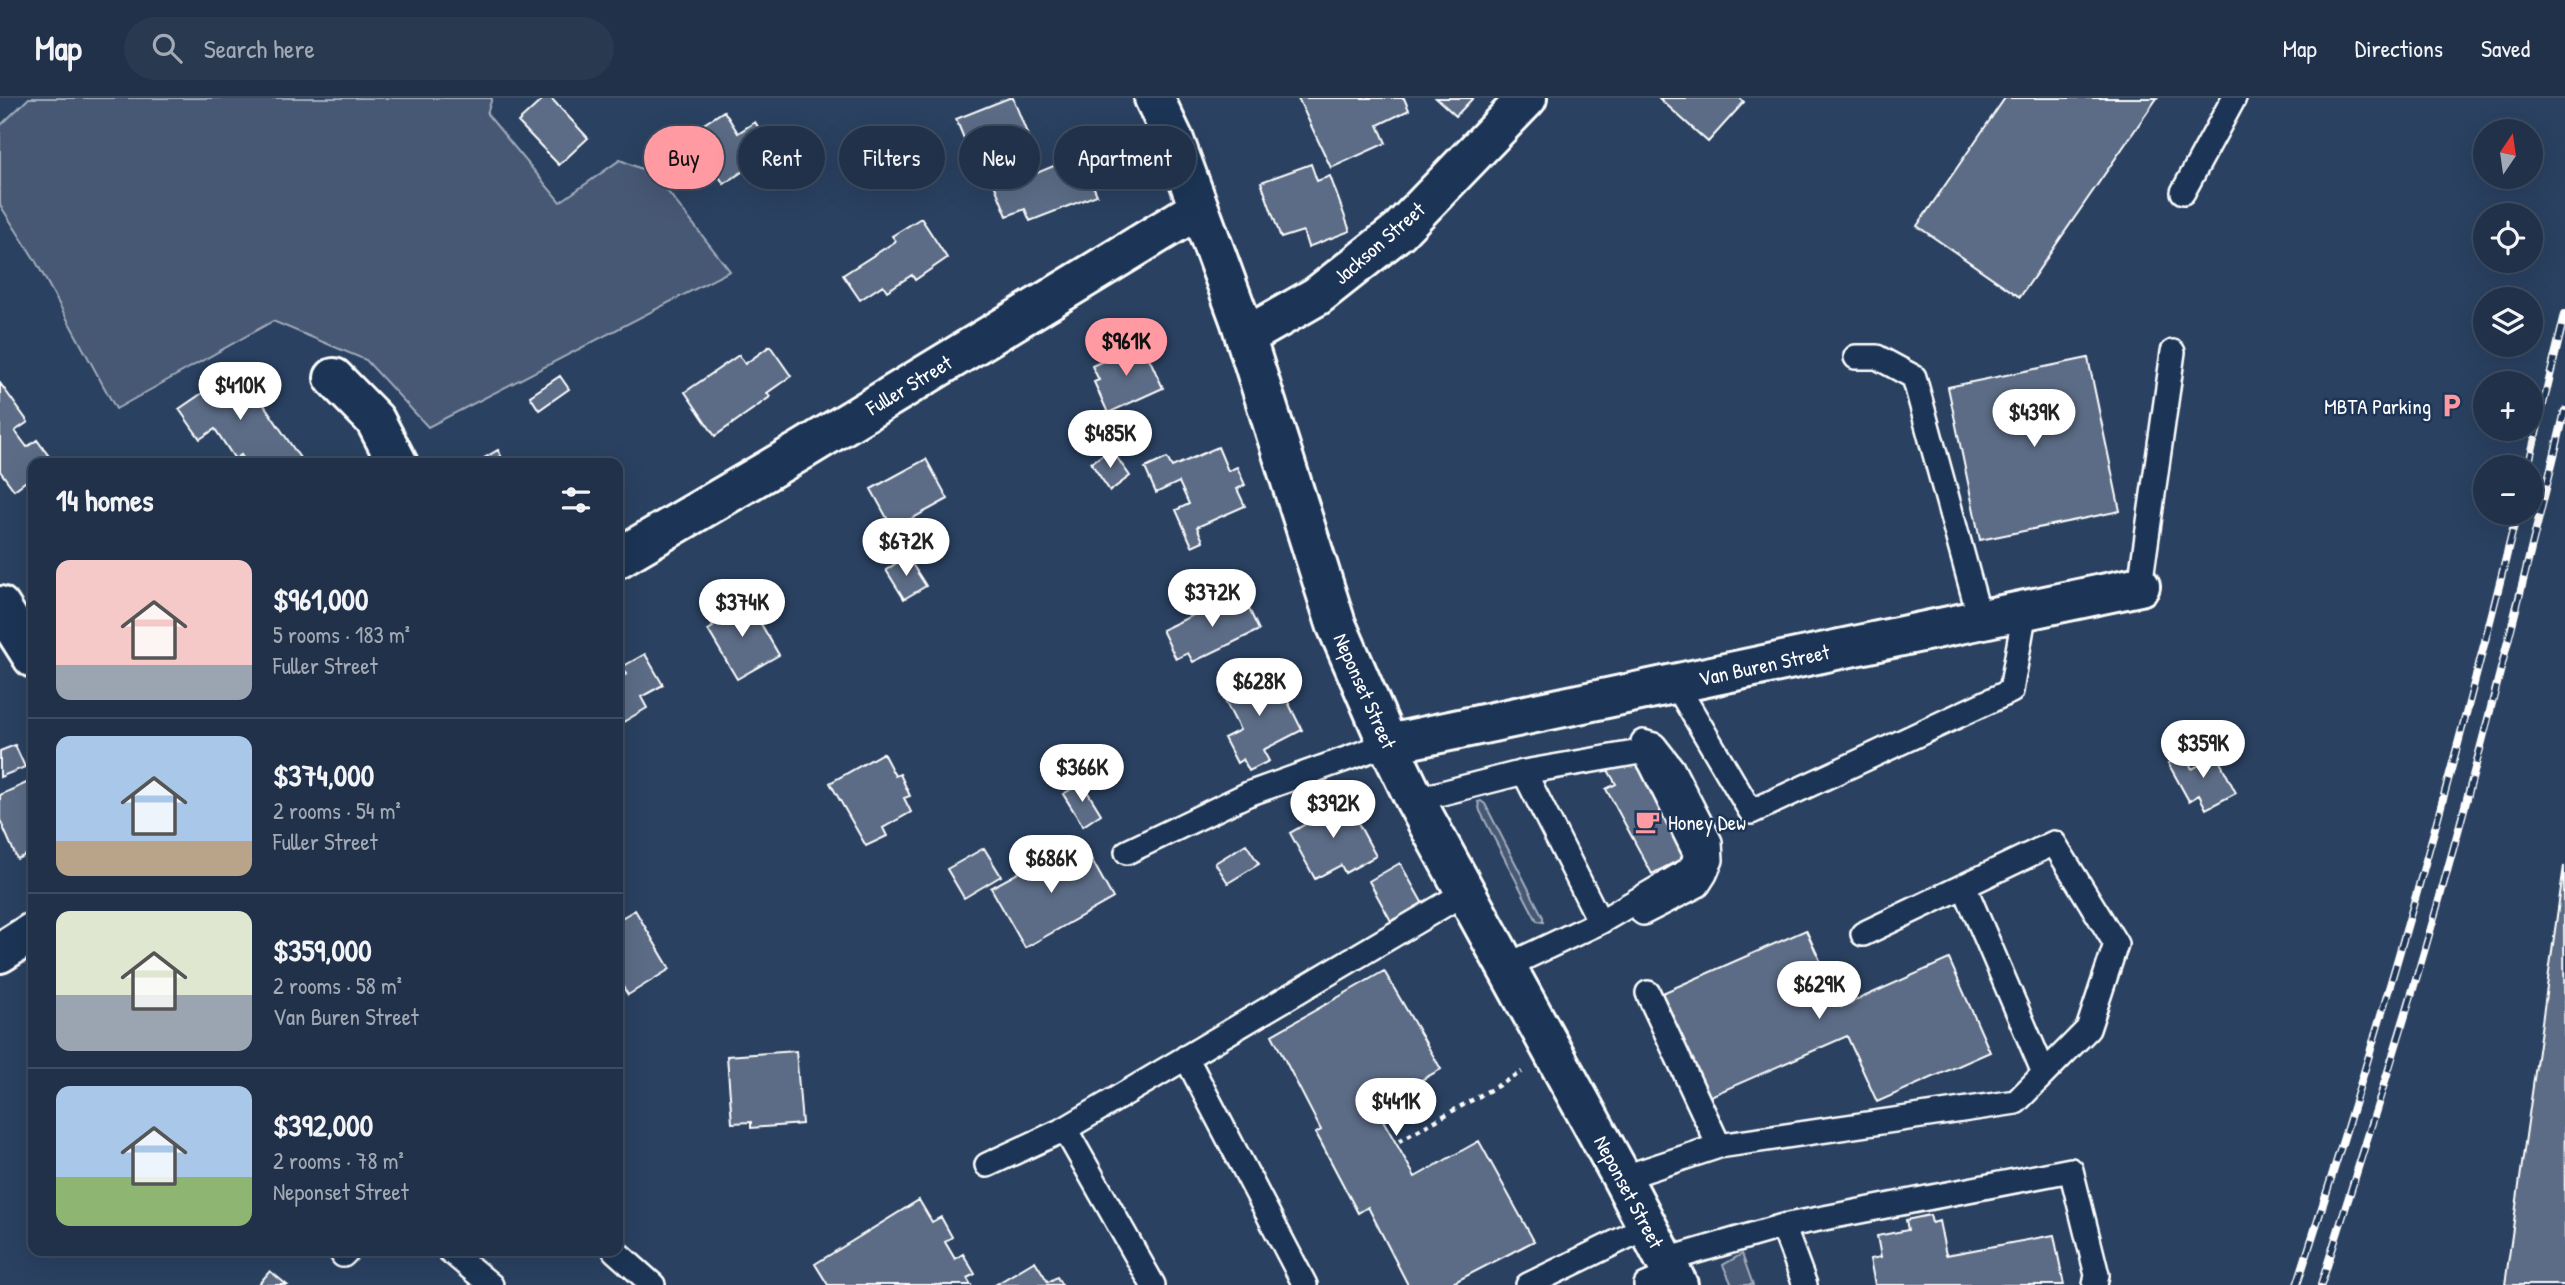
<!DOCTYPE html>
<meta charset="utf-8">
<style>
:root{--surface:#203149;--page:#283950;--text:#f1f3f6;--muted:#a2a9b4;--line:#3d4c61;--accent:#ff9aa2}
body{margin:0;font-family:"Patrick Hand",sans-serif;background:var(--page);color:var(--text);height:100vh;display:flex;flex-direction:column;font-size:26px;white-space:nowrap}
*{box-sizing:border-box;margin:0}
p{font-size:23px;color:var(--muted)}
.icon{flex:none;width:38px;height:38px;fill:none;stroke:currentColor;stroke-width:2;stroke-linecap:round;stroke-linejoin:round}
.map{position:relative;flex:1;overflow:hidden}
.panel{position:absolute;left:28px;top:360px;width:595px;height:798px;display:flex;flex-direction:column;background:var(--surface);border-radius:14px;box-shadow:0 7px 28px #0002,0 0 0 2px var(--line)}
.panel>*{flex:none}
.banner{position:absolute;left:644px;top:28px;width:665px;height:63px;display:flex;gap:14px}
.needle{width:46px;rotate:13deg}
.controls{position:absolute;left:2473px;top:21px;display:grid;gap:14px}
.controls a{display:grid;place-items:center;width:70px;height:70px;border-radius:50%;background:var(--surface);box-shadow:0 7px 28px #0002,0 0 0 2px var(--line);font-size:35px}
.price{position:absolute;translate:-50% -60px;padding:0 16px;border-radius:24px;background:#fff;color:#222;font-size:23px;line-height:46px;filter:drop-shadow(0 2px 4px #0008)}
.price::after{content:'';position:absolute;left:50%;top:42px;width:21px;height:16px;margin-left:-10px;background:inherit;clip-path:polygon(0 0,100% 0,50% 100%)}
.price.active{background:var(--accent);color:#111}
ul{padding:0;list-style:none}
li{display:flex;align-items:center;gap:21px;height:175px;padding:0 28px}
li+li{border-top:2px solid var(--line)}
li span{display:grid;place-items:center;flex:none;width:196px;height:140px;border-radius:14px;color:#555}
li>.icon{margin-inline-start:auto}
span .icon{width:84px;height:84px;fill:#fffc;stroke-width:1}
li b{font-size:30px}
h2{display:flex;justify-content:space-between;align-items:center;height:84px;padding:0 28px;font-size:30px}
.tag{padding:0 24px;border-radius:32px;background:var(--surface);box-shadow:0 7px 28px #0002,0 0 0 2px var(--line);font-size:24px;line-height:63px}
.tag.active{background:var(--accent);color:#111}
header{display:flex;align-items:center;gap:42px;box-sizing:border-box;height:98px;padding:0 35px;background:var(--surface);border-bottom:2px solid var(--line)}
header strong{font-size:33px}
nav{display:flex;gap:38px;margin-inline-start:auto;font-size:24px}
.search{width:490px;height:63px;background:var(--page);display:flex;align-items:center;gap:18px;box-sizing:border-box;padding:0 24px;border-radius:38px;color:var(--muted);font-size:26px}
.map>svg:first-child{display:block}
</style>
<header>
<strong>Map</strong>
<div class="search"><svg class="icon" aria-label="search" viewBox="0 0 24 24"><circle cx="10" cy="10" r="6"/><path d="M15 15l6 6"/></svg>Search here</div>
<nav><a>Map</a><a>Directions</a><a>Saved</a></nav>
</header>
<div class="map">
<svg width="2565" height="1187" viewBox="0 0 2565 1187">
<rect width="100%" height="100%" fill="#2a4161"/>
<filter id="ink" filterUnits="userSpaceOnUse"><feTurbulence type="fractalNoise" baseFrequency=".0143" numOctaves="2"/><feDisplacementMap in="SourceGraphic" scale="14" xChannelSelector="R" yChannelSelector="G"/><feConvolveMatrix kernelMatrix="1 2 1 2 8 2 1 2 1" color-interpolation-filters="sRGB"/></filter>
<g filter="url(#ink)">
<!-- green -->
<path fill="#465975" stroke="#a2acba" stroke-width="2" d="M29,0H492L487,16L560,104L620,62L654,76L730,173L428,329L366,262L273,223L116,311L35,162L0,107V28Z
M1481,703L1485,706L1543,819V824L1537,823L1480,713L1478,704Z
M1742,1156L1753,1187H1732L1723,1167Z"/>
<!-- building -->
<path fill="#5b6c86" stroke="#fff" stroke-width="2" d="M544,0H551L588,40L559,67L518,24Z
M1009,0H1013L1030,43L974,65L956,21Z
M1298,0H1404L1409,12L1378,27L1386,45L1331,70Z
M1436,0H1473L1456,18Z
M1659,0H1740L1744,4L1708,44Z
M2005,0H2157L2020,199L1917,128Z
M724,13L738,35L755,24L765,40L749,50L758,63L724,86L690,35Z
M1028,52L1037,75L1080,57L1097,97L1030,123L1025,111L1007,118L987,69Z
M1311,66L1317,83L1330,78L1350,133L1308,149L1303,133L1281,140L1261,84Z
M921,120L947,160L915,182L912,177L887,193L883,187L860,202L843,177L896,143L892,138Z
M1142,245L1163,290L1108,315L1094,284L1099,282L1092,268Z
M770,248L791,278L767,295L770,299L715,338L685,294L739,257L745,266Z
M2088,260L2120,413L1980,442L1948,289Z
M239,270L304,366H247L241,357L235,361L215,331L200,341L179,311Z
M560,278L569,291L539,312L530,298Z
M0,285L28,324L15,333L27,349L37,342L53,364L33,366V378L14,392L0,373Z
M1218,349L1228,373L1237,369L1245,387L1237,391L1245,408L1197,429L1203,443L1192,448L1176,412L1189,406L1179,384L1156,395L1145,370L1167,360L1172,369Z
M1111,351L1130,378L1110,393L1091,365Z
M498,352L505,366H474Z
M926,361L948,401L893,431L871,391Z
M907,458L926,488L904,501L886,472Z
M1241,494L1259,532L1193,564L1188,555L1176,561L1162,532Z
M746,500L779,557L737,581L708,532L713,529L709,522Z
M645,556L663,587L641,599L647,610L618,627V581L627,576L622,569Z
M1271,570L1302,632L1263,652L1269,663L1249,673L1243,661L1237,665L1224,640L1240,632L1221,595Z
M15,647L25,669L0,679V653Z
M883,655L895,678L900,676L910,698L904,700L911,714L883,730L887,738L866,748L830,685Z
M2185,656L2192,671L2217,658L2236,695L2206,711L2199,697L2189,703L2168,665Z
M1640,661L1689,757L1652,776L1606,691L1616,686L1605,667Z
M33,682V754L17,761L0,722V697Z
M1082,685L1101,716L1083,728L1063,696Z
M1344,699L1376,758L1345,775L1341,767L1315,781L1290,735L1316,720L1314,715Z
M1246,746L1259,766L1228,785L1215,765Z
M1065,749L1074,764L1088,755L1113,800L1025,850L991,790Z
M984,750L1001,778L964,800L947,771Z
M1400,765L1423,806L1391,823L1369,783Z
M2564,768L2565,1187H2505Z
M635,812L670,871L628,897L618,881V822Z
M1806,832L1841,909L1949,861L1990,954L1877,1004L1847,938L1704,1001L1658,897Z
M1384,873L1441,971L1375,1008L1415,1079L1479,1043L1534,1143L1449,1187H1408L1368,1109L1358,1115L1316,1035L1321,1032L1272,937Z
M796,953L802,1026L751,1030V1024L732,1025L727,958Z
M919,1102L932,1124L941,1119L952,1139L945,1144L955,1161L963,1156L975,1176L967,1180L971,1187H828L815,1166Z
M1930,1117L1932,1125L1939,1123L1946,1157L2054,1137L2064,1187H1875L1870,1161L1881,1159L1877,1138L1908,1132L1906,1122Z
M1035,1163L1048,1184L1057,1179L1062,1187H995Z
M270,1173L287,1187H258Z"/>
<g fill="none" stroke-linecap="round" stroke-linejoin="round">
<defs>
<path id="service" d="M2183,94L2234,0
M1856,259H1877L1914,279L1980,521
M2140,488L2173,254
M1675,585L1751,714L2011,593L2025,512
M1524,674L1600,824
M1415,702L1524,674L1640,654L1646,658L1651,666L1695,755L1694,764L1687,773L1600,824L1507,868
M1127,754L1248,696L1388,646
M1964,788L2044,975
M1643,815L1698,787L1705,776L1711,762L1710,744L1672,670L1654,647L1643,644
M1648,895L1719,1048
M1186,959L1305,1187
M987,1067L1065,1031
M1622,1080L1719,1048L2016,1004L2088,931L2116,846L2054,745L1863,836
M1783,1128L1805,1187
M450,1153L491,1187
M615,1153L653,1187
M343,1157L347,1153
M1666,1162L1783,1128L2071,1072L2097,1177L2095,1187
M1153,1187L1065,1031L1466,794
M1528,1187L1647,1129
M1646,1187L1672,1176"/>
<path id="minor" d="M334,280L375,322L398,366
M618,460L804,351L1198,111
M0,508L33,560
M1388,646L2140,488
M0,855L33,834"/>
<path id="tertiary" d="M1245,239L1317,198L1399,133L1527,0"/>
<path id="secondary" d="M1154,0L1174,42L1240,222L1336,526L1388,646L1415,702L1622,1080L1678,1187"/>
</defs>
<!-- service casing -->
<use href="#service" stroke="#fff" stroke-width="28"/>
<!-- minor casing -->
<use href="#minor" stroke="#fff" stroke-width="44"/>
<!-- tertiary casing -->
<use href="#tertiary" stroke="#fff" stroke-width="44"/>
<!-- secondary casing -->
<use href="#secondary" stroke="#fff" stroke-width="44"/>
<!-- path -->
<path stroke="#fff" stroke-width="4.5" stroke-dasharray="5 5" stroke-linecap="butt" d="M1399,1043L1522,974"/>
<!-- service -->
<use href="#service" stroke="#1d3557" stroke-width="23"/>
<!-- minor -->
<use href="#minor" stroke="#1d3557" stroke-width="38"/>
<!-- tertiary -->
<use href="#tertiary" stroke="#1d3557" stroke-width="38"/>
<!-- secondary -->
<use href="#secondary" stroke="#1d3557" stroke-width="38"/>
<defs>
<path id="rail" d="M2528,369L2565,216
M2297,1187C2380,932 2454,675 2517,415
M2321,1187C2361,1061 2401,936 2437,809C2484,644 2525,478 2565,313"/>
</defs>
<!-- rail casing -->
<use href="#rail" stroke="#fff" stroke-width="8"/>
<!-- rail -->
<use href="#rail" stroke="#1d3557" stroke-width="5" stroke-dasharray="16" stroke-linecap="butt"/>
</g>
</g>
<!-- icons -->
<defs>
<symbol id="parking-bare" viewBox="-9 -9 18 18"><path d="M-3.5-5.5H1a3.5 3.5 0 0 1 0 7H-1V5.5H-3.5ZM-1-3.4V-.6H.8a1.4 1.4 0 0 0 0-2.8Z" fill="#ff9aa2" stroke="#1d3557" stroke-width="2.5" paint-order="stroke"/></symbol>
<symbol id="cafe-bare" viewBox="-9 -9 18 18"><path d="M-5.5-4.5H6V0H3Q3 3.5 0 3.5H-2.5Q-5.5 3.5-5.5 0ZM3-3.2v2h1.7v-2ZM-6 4.5H4V6H-6Z" fill="#ff9aa2" stroke="#1d3557" stroke-width="2.5" paint-order="stroke"/></symbol>
</defs>
<g fill-rule="evenodd">
<use href="#parking-bare" x="2434" y="290" width="35" height="35"/>
<use href="#cafe-bare" x="1630" y="706" width="35" height="35"/>
</g>
<g text-anchor="middle" dominant-baseline="central" stroke-width="5" stroke-linejoin="round" paint-order="stroke">
<!-- street labels -->
<g font-size="21" fill="#fff" stroke="#1d3557">
<text transform="translate(1379 145) rotate(-41)">Jackson Street</text>
<text transform="translate(909 287) rotate(-31)">Fuller Street</text>
<text transform="translate(1764 567) rotate(-12)">Van Buren Street</text>
<text transform="translate(1365 593) rotate(66)">Neponset Street</text>
<text transform="translate(1629 1094) rotate(62)">Neponset Street</text>
</g>
<!-- poi labels -->
<g font-size="21" fill="#fff" stroke="#1d3557" text-anchor="end">
<text x="2431" y="308">MBTA Parking</text>
<text x="1668" y="724" text-anchor="start">Honey Dew</text>
</g>
</g>
</svg>
<div class="controls">
<a><svg class="needle" viewBox="-14 -14 28 28"><path d="M0-13l5 13h-10z" fill="#e53935"/><path d="M0 13l5-13h-10z" fill="#a2a9b4"/></svg></a>
<a><svg class="icon" aria-label="locate" viewBox="0 0 24 24"><circle cx="12" cy="12" r="6"/><path d="M12 2v4M12 18v4M2 12h4M18 12h4"/></svg></a>
<a><svg class="icon" aria-label="layers" viewBox="0 0 24 24"><path d="M12 4l9 5-9 5-9-5zM3 14l9 5 9-5"/></svg></a>
<a>+</a>
<a>−</a>
</div>
<b class="price active" style="left:1126px;top:280px">$961K</b>
<b class="price" style="left:240px;top:324px">$410K</b>
<b class="price" style="left:2034px;top:351px">$439K</b>
<b class="price" style="left:1110px;top:372px">$485K</b>
<b class="price" style="left:906px;top:480px">$672K</b>
<b class="price" style="left:1212px;top:531px">$372K</b>
<b class="price" style="left:742px;top:541px">$374K</b>
<b class="price" style="left:1259px;top:620px">$628K</b>
<b class="price" style="left:2203px;top:682px">$359K</b>
<b class="price" style="left:1082px;top:706px">$366K</b>
<b class="price" style="left:1333px;top:742px">$392K</b>
<b class="price" style="left:1051px;top:797px">$686K</b>
<b class="price" style="left:1819px;top:923px">$629K</b>
<b class="price" style="left:1396px;top:1040px">$441K</b>
<div class="banner">
<a class="tag active">Buy</a>
<a class="tag">Rent</a>
<a class="tag">Filters</a>
<a class="tag">New</a>
<a class="tag">Apartment</a>
</div>
<section class="panel">
<h2>14 homes<svg class="icon" aria-label="filters" viewBox="0 0 24 24"><path d="M4 7h16M4 17h16"/><circle cx="9" cy="7" r="2"/><circle cx="15" cy="17" r="2"/></svg></h2>
<ul>
<li><span style="background:linear-gradient(#f6c9c9 75%,#9aa5b1 0)"><svg class="icon" aria-label="home" viewBox="0 0 24 24"><path d="M3 11l9-7 9 7M6 9v11h12V9"/></svg></span><div><b>$961,000</b><p>5 rooms · 183 m²</p><p>Fuller Street</p></div></li>
<li><span style="background:linear-gradient(#a9c7e8 75%,#b9a48a 0)"><svg class="icon" aria-label="home" viewBox="0 0 24 24"><path d="M3 11l9-7 9 7M6 9v11h12V9"/></svg></span><div><b>$374,000</b><p>2 rooms · 54 m²</p><p>Fuller Street</p></div></li>
<li><span style="background:linear-gradient(#dfe7d0 60%,#9aa5b1 0)"><svg class="icon" aria-label="home" viewBox="0 0 24 24"><path d="M3 11l9-7 9 7M6 9v11h12V9"/></svg></span><div><b>$359,000</b><p>2 rooms · 58 m²</p><p>Van Buren Street</p></div></li>
<li><span style="background:linear-gradient(#a9c7e8 65%,#8fb573 0)"><svg class="icon" aria-label="home" viewBox="0 0 24 24"><path d="M3 11l9-7 9 7M6 9v11h12V9"/></svg></span><div><b>$392,000</b><p>2 rooms · 78 m²</p><p>Neponset Street</p></div></li>
</ul>
</section>
</div>
